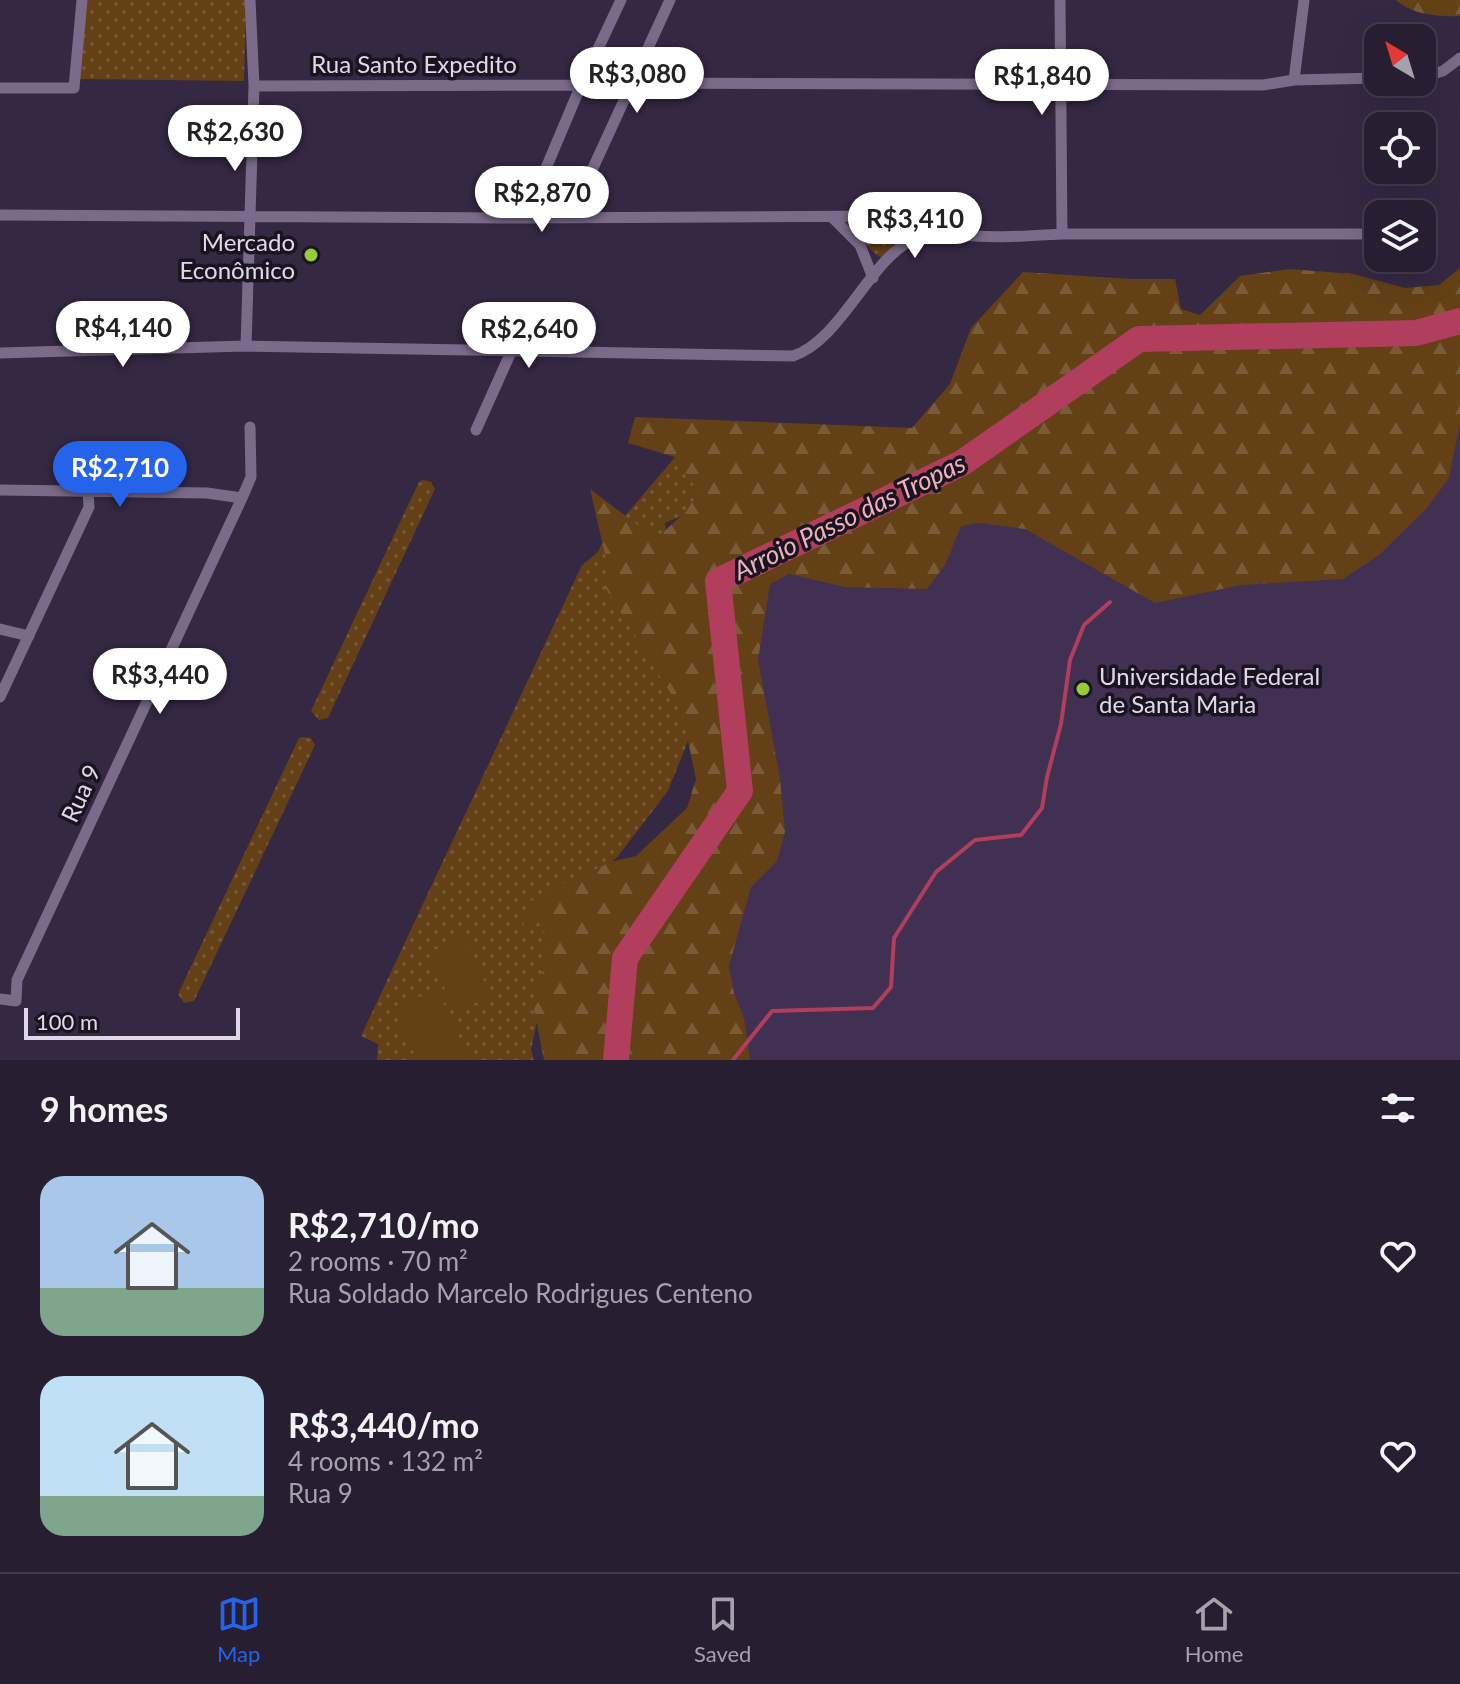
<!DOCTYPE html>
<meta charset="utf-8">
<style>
:root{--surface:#281e32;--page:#342b3e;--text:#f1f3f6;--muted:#a5a2ac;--line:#443c4d;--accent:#2563eb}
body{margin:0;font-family:Lato,sans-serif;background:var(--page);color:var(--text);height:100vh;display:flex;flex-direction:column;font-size:30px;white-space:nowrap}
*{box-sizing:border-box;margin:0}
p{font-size:26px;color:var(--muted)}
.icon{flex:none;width:44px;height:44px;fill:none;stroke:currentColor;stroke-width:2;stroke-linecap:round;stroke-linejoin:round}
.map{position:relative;height:1060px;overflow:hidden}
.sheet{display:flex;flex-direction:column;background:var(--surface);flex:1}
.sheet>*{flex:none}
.needle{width:52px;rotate:322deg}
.tools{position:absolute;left:1364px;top:24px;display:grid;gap:16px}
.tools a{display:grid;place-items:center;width:72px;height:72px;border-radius:16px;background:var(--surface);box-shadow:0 8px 32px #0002,0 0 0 2px var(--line);font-size:40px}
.scale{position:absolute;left:24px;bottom:20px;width:216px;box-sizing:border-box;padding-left:8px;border:4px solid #e0d8e9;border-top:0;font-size:22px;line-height:28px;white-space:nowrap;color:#e0d8e9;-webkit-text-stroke:6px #1a1420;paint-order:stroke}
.price{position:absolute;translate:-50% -68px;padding:0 18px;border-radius:28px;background:#fff;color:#222;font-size:26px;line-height:52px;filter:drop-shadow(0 2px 4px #0008)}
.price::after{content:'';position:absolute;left:50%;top:48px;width:24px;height:18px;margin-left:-12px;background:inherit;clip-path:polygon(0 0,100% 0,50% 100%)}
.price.active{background:var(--accent);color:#fff}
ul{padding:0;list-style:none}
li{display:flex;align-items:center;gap:24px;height:200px;padding:0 40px}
li span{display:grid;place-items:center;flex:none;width:224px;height:160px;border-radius:24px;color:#555}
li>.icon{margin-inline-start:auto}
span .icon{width:96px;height:96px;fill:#fffc;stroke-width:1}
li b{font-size:34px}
h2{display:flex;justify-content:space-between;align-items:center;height:96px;padding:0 40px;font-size:34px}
.tabs{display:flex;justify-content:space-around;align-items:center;height:112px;border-top:2px solid var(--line);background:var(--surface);font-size:22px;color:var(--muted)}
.tabs a{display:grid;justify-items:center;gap:4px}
.tabs .active{color:var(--accent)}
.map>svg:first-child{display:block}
</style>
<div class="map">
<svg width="1460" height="1060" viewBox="0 0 1460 1060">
<defs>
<pattern id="grass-dots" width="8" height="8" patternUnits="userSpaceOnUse" patternTransform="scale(2)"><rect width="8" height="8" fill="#634016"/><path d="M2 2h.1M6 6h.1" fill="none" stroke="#795b38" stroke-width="1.8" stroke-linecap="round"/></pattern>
<pattern id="forest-firs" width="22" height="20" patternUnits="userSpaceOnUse" patternTransform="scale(2)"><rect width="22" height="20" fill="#634016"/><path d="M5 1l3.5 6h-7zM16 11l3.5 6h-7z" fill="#795b38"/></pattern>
</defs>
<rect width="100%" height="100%" fill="#352843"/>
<!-- built -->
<path fill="#413051" d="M1460,313V1060H568L714,800L699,579Z"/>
<!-- grass -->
<path fill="url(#grass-dots)" d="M86,0H246L244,81L78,79Z
M845,221H886L908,226L909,237L884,258C873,257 856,231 845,221Z
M699,429L729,495L665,523L692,731L668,791L618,856L558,920L531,1050L534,1060H377L378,1044L361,1036L582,565L598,552L602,543Z
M423,480L431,482L435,489L328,718L319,720L311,711L419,482Z
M302,737L311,738L315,745L194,1001L184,1003L178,994L299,738Z"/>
<!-- forest -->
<path fill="url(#forest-firs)" d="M1396,0H1460V16C1440,17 1412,15 1396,0Z
M1460,268V423L1449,478L1426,509L1379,555L1343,579L1241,585L1155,603L1025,529L979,523L961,526L945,565L927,589L845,587L789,574L770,584L758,660L780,778L785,832L777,861L751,887L729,966L734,993L744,1018L750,1060H544L533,1004L548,955L542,926L523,925L531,901L557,886L614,861L636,856L687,808L696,779L682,712L605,587L608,567L590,489L656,539L683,514L699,493L675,457L628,443L635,417L912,428L950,384L971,328L1023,272L1129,279H1175L1181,309L1200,315L1240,276L1290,269L1353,274L1405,288L1439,285Z"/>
<!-- garden -->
<path fill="#634016" d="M464,936L491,996L456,1012L428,953Z
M437,989L470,1060H417L393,1009Z"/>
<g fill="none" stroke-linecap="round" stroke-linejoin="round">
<!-- stream -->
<path stroke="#b23e5d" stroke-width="4" d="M733,1060L772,1011L873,1008L891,987L894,938L936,872L975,840L1021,835L1042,808L1047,777L1061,724L1070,660L1084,625L1110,602"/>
<!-- river -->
<path stroke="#b23e5d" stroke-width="26" d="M616,1060L625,958L740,791L718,581L962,463L1139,339L1416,333L1460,321"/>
<!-- street -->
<path stroke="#7b6b8a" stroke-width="11" d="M1060,0L1062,234
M1422,77L1443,71L1460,58
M1294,80L1304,0
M254,86L581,85L632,83L1263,85L1294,80L1378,78
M0,88H74L82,0
M0,215L525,218L883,216C909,219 932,231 955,234C990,239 1027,236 1062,234H1369
M571,216L670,0
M832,217L860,245L873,278
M525,218L581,85L621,0
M246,346L254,86L250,0
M0,353L246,346L793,356C841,340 869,261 912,240C924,235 937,235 949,234
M476,430L511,352
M0,490L207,493L242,498
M0,629L29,636
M0,697L89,507L88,491
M0,999L16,1001L17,980L242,498L251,477L250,427"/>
</g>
<!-- markers -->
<g fill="#97cb38" stroke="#1a1420" stroke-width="3">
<circle cx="311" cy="255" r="8"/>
<circle cx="1083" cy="689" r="8"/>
</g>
<g text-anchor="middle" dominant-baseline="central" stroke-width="7" stroke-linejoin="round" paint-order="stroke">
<!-- street labels -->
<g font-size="24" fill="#e0d8e9" stroke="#1a1420">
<text x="414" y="63">Rua Santo Expedito</text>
<text transform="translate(80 793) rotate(-65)">Rua 9</text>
</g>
<!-- poi labels -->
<g font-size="24" fill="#e0d8e9" stroke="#1a1420" text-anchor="end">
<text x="295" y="241">Mercado<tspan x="295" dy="28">Econômico</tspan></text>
<text x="1099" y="675" text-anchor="start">Universidade Federal<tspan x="1099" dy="28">de Santa Maria</tspan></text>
</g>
<!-- water labels -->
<g font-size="26" font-style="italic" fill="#eeb1bb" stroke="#1a1420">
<text transform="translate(849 516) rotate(-26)">Arroio Passo das Tropas</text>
</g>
</g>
</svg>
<div class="tools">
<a><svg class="needle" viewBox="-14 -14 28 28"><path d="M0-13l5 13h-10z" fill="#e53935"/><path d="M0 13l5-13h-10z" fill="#a5a2ac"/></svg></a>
<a><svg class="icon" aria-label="locate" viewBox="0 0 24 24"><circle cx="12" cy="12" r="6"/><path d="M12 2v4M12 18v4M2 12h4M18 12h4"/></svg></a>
<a><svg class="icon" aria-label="layers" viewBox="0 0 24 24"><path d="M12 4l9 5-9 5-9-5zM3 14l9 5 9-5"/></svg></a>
</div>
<div class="scale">100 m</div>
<b class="price" style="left:637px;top:115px">R$3,080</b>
<b class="price" style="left:1042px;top:117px">R$1,840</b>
<b class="price" style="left:235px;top:173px">R$2,630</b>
<b class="price" style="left:542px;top:234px">R$2,870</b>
<b class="price" style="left:915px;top:260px">R$3,410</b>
<b class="price" style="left:123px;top:369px">R$4,140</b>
<b class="price" style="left:529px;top:370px">R$2,640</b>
<b class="price active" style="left:120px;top:509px">R$2,710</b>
<b class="price" style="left:160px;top:716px">R$3,440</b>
</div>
<section class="sheet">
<h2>9 homes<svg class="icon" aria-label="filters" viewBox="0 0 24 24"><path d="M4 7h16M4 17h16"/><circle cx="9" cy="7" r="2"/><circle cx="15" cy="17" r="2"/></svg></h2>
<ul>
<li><span style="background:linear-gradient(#a9c7e8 70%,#7fa58c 0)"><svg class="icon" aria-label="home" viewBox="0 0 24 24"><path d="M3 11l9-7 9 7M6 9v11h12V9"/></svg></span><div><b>R$2,710/mo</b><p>2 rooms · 70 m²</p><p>Rua Soldado Marcelo Rodrigues Centeno</p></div><svg class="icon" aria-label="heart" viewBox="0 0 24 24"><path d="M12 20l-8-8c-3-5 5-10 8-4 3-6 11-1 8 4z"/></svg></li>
<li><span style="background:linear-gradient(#bfe0f5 75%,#7fa58c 0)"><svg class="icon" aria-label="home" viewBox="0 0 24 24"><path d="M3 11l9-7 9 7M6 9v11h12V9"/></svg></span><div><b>R$3,440/mo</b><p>4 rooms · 132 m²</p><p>Rua 9</p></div><svg class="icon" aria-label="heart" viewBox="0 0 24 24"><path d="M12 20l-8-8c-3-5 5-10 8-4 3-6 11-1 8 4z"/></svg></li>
</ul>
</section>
<nav class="tabs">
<a class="active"><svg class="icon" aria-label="map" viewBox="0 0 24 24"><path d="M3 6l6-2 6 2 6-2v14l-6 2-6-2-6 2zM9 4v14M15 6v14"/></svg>Map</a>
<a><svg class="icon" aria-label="saved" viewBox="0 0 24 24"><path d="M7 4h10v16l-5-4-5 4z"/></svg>Saved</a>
<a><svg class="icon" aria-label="home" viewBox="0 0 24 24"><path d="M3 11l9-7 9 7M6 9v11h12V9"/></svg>Home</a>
</nav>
